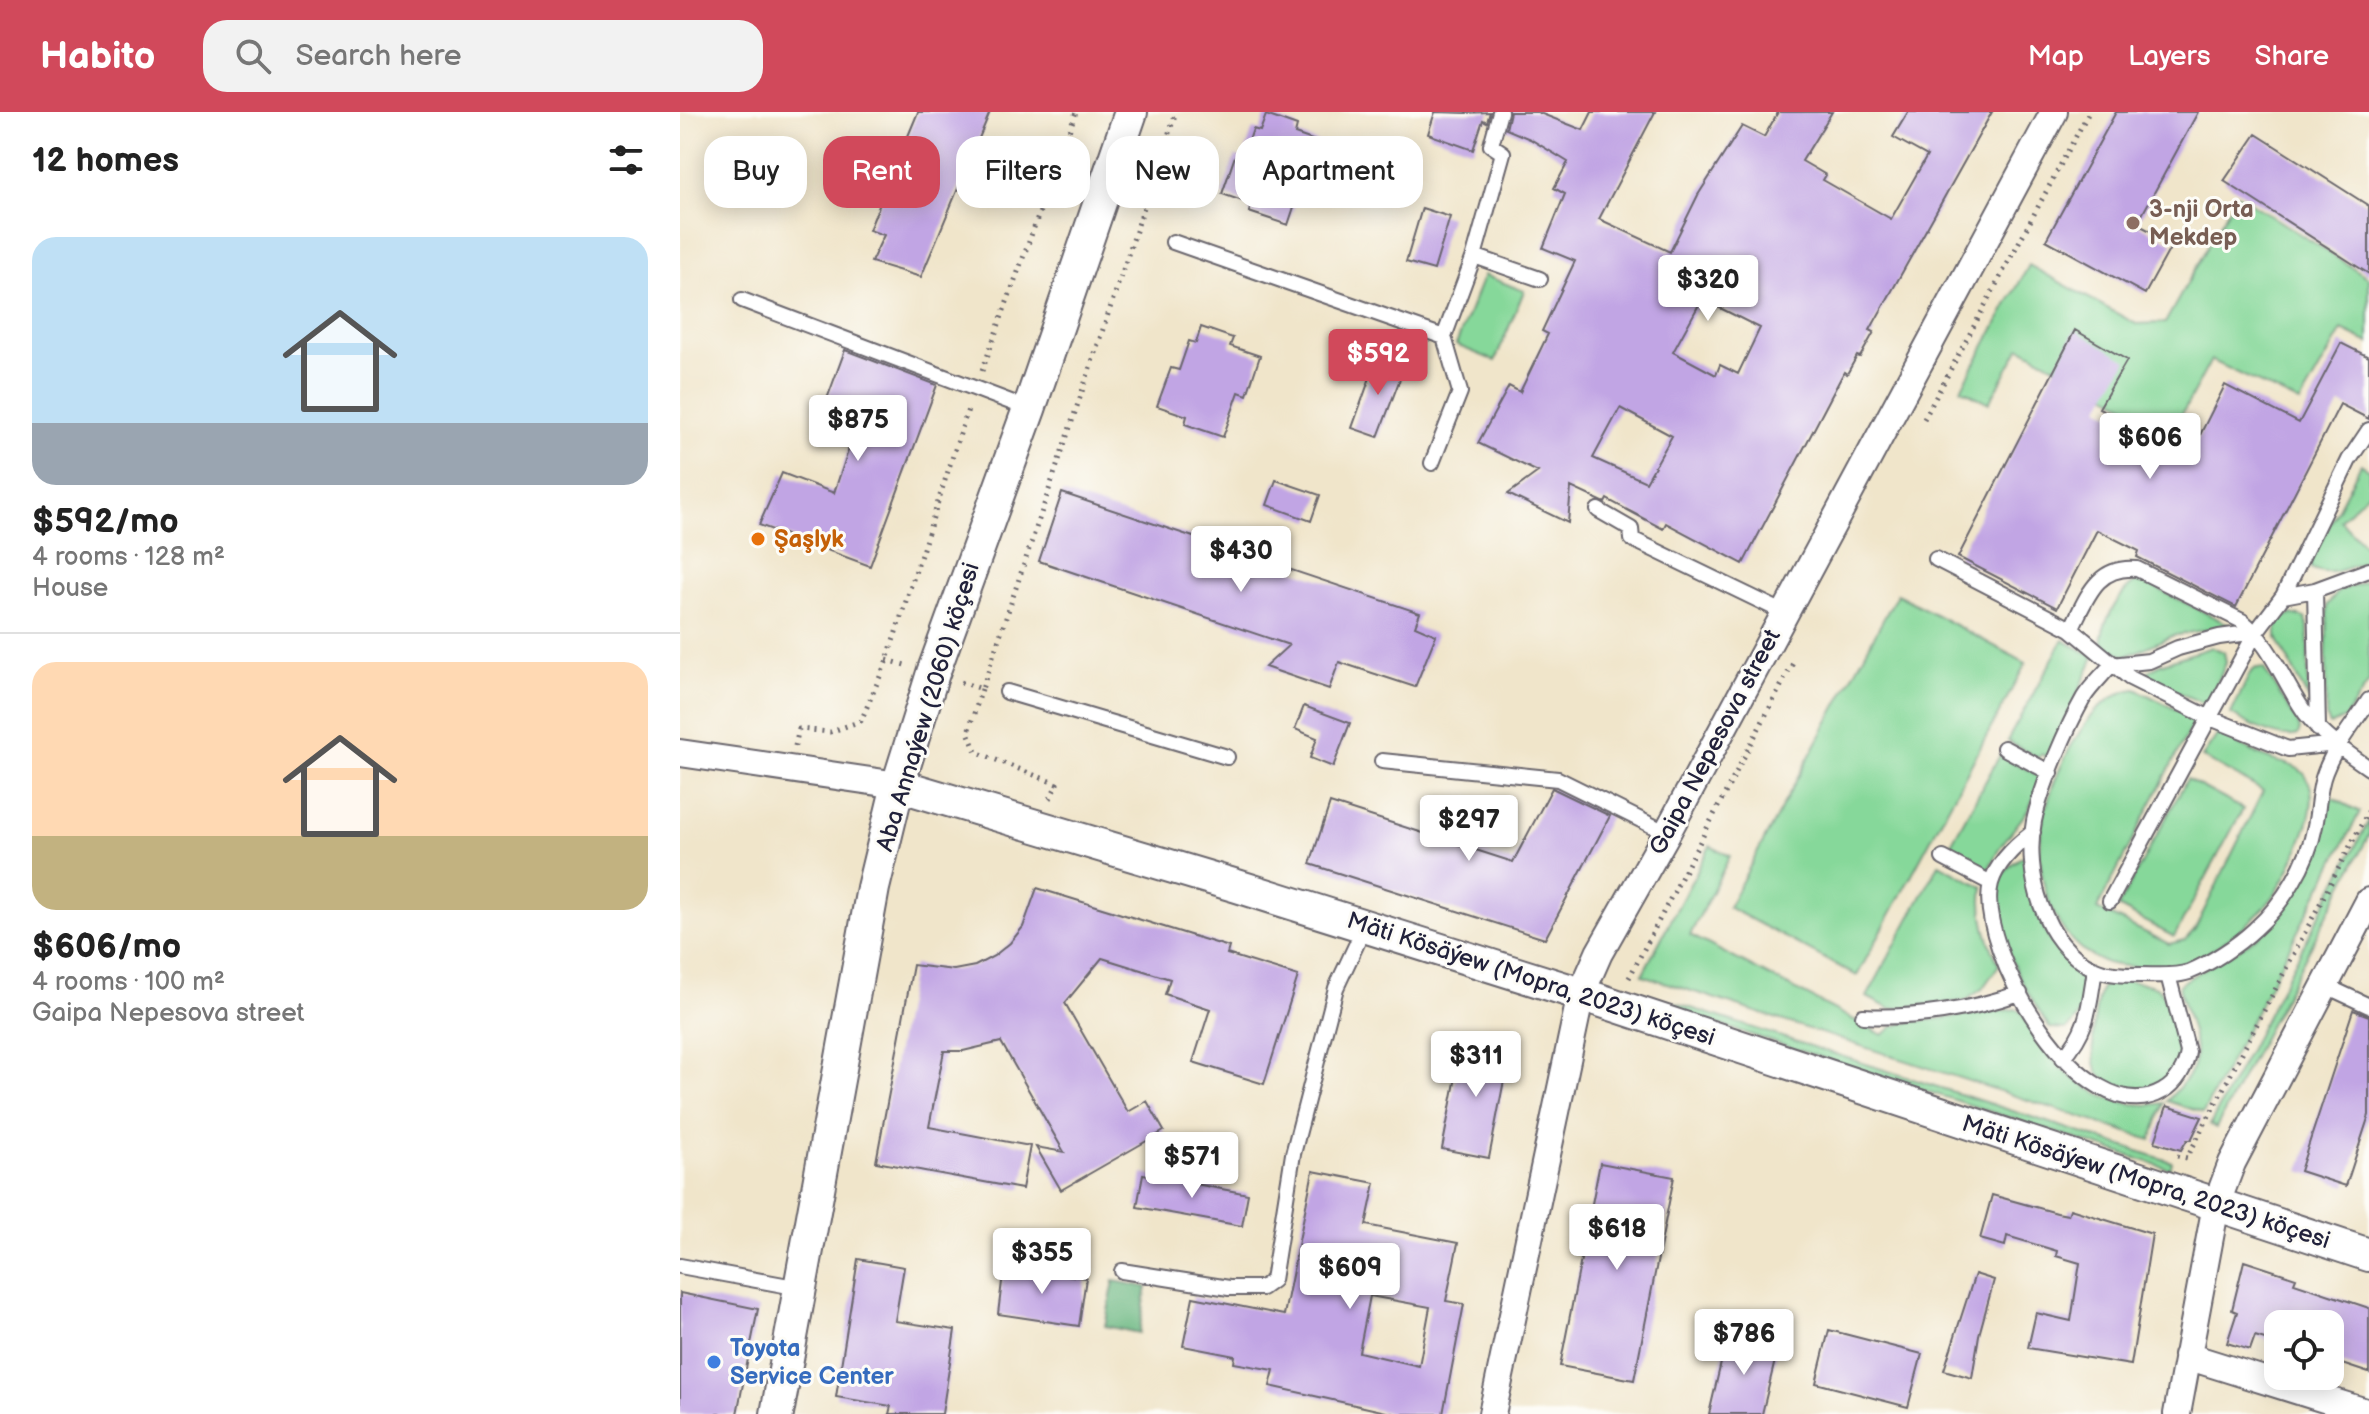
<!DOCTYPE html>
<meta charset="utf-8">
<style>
:root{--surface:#fff;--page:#f2f2f2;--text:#222;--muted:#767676;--line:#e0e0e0;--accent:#d1495b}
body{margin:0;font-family:"Balsamiq Sans",sans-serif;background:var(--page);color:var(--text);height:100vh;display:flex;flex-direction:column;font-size:30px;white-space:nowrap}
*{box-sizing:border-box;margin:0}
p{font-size:26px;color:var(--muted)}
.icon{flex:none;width:44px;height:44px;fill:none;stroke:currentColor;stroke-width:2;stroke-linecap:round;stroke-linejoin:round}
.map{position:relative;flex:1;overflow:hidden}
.drawer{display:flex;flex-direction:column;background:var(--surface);width:680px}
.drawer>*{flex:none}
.hud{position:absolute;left:24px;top:24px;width:760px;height:72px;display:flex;gap:16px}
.controls{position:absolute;left:1584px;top:1198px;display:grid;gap:16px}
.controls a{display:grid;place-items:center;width:80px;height:80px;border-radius:16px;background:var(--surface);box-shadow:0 4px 20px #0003;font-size:40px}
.price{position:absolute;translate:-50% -68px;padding:0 18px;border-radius:8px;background:#fff;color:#222;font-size:26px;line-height:52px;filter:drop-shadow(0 2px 4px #0008)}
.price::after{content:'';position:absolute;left:50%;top:48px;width:24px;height:18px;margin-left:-12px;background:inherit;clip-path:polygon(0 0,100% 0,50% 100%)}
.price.current{background:var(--accent);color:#fff}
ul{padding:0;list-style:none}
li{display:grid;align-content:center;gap:16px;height:424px;padding:0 32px}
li+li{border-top:2px solid var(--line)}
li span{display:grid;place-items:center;height:248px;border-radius:24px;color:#555}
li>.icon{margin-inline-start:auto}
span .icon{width:144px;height:144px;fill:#fffc;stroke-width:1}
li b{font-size:34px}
h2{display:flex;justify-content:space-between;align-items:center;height:96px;padding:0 32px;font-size:34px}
.pill{padding:0 28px;border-radius:24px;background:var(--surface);box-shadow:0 4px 20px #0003;font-size:28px;line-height:72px}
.pill.current{background:var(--accent);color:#fff}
header{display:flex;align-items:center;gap:48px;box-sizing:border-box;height:112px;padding:0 40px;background:var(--accent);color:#fff}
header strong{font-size:38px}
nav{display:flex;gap:44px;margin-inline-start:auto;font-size:28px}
.search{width:560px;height:72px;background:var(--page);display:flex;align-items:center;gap:20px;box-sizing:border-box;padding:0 28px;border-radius:24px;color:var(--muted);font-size:30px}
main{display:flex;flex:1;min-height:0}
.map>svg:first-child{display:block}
</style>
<header>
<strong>Habito</strong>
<div class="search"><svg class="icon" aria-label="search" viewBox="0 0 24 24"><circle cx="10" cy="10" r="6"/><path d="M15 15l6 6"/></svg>Search here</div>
<nav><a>Map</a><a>Layers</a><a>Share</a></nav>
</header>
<main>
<section class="drawer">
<h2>12 homes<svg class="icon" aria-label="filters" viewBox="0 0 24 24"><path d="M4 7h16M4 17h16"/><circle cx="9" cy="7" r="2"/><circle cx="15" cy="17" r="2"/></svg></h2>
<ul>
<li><span style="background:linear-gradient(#bfe0f5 75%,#9aa5b1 0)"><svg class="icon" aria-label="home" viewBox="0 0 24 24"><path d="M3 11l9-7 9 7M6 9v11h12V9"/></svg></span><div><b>$592/mo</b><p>4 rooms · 128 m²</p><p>House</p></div></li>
<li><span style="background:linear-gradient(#ffd9b3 70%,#c2b280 0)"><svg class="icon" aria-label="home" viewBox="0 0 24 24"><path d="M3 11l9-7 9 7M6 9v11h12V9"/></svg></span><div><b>$606/mo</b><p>4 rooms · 100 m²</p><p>Gaipa Nepesova street</p></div></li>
</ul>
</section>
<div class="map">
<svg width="1689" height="1302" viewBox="0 0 1689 1302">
<rect width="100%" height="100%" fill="#fdfcf7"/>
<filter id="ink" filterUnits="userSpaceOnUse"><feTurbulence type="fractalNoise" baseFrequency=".0125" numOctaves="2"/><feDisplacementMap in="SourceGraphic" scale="16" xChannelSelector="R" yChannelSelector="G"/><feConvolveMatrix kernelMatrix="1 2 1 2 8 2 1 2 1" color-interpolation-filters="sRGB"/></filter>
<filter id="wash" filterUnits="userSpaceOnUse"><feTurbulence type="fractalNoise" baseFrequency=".006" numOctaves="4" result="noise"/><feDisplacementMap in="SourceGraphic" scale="32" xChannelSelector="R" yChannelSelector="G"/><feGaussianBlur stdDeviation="1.8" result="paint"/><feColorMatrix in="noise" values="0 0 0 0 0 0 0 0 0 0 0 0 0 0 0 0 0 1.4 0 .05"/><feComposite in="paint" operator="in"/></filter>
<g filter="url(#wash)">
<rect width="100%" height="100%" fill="#f0e5ca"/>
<!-- green -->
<path fill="#86d89a" stroke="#547d6a" stroke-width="2" d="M1557,82L1689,166V231L1662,218L1620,291L1531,248L1493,319L1340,235L1309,291L1281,277L1349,153L1456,212L1485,211Z
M804,163L844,179L815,249L776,233Z
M1681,352L1689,358V380L1660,408L1685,434L1689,431V448C1670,454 1650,467 1631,456V449Z
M1689,468V570L1665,606L1650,613L1646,604L1647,493L1659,479Z
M1457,470L1468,472L1550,513L1492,524L1449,543H1442L1422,532C1418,518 1442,474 1457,470Z
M1217,482L1346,551L1177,864L1048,795Z
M1612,502L1625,506L1628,515V587L1597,526V511L1603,505Z
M1383,528L1414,545L1369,646L1361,642L1358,646L1327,629Z
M1532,535L1544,540L1546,551L1527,593L1465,566L1466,561L1480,552Z
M1576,556L1584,557L1617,610L1620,617L1618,623C1599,629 1568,612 1551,602L1570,561Z
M1456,577L1515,607L1417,797L1489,832L1505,828L1515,817L1583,679L1522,645L1538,622C1554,630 1570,639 1587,646C1599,651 1617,652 1625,663C1638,681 1630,708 1622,727C1615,745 1607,764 1596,781C1579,806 1535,841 1506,851C1487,857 1446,856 1427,851C1371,833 1352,760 1363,708C1372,665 1407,582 1456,577Z
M1320,643L1362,665L1349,697L1320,735L1306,762L1266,741Z
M1507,667L1563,697L1494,825L1438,795Z
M1649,684L1680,700L1523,1001L1487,989C1495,980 1505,970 1511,959C1524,934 1502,899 1499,873C1524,855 1553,842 1578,824C1620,792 1642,735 1649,684Z
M1689,708V723L1536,1016L1530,1013Z
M1030,734L1050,744L1010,823L1203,923L1214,914L1225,911L1336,897L1341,900C1348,912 1355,926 1364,937C1391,973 1439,1000 1484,991L1471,1028L962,863Z
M1344,744C1347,775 1357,812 1377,837C1384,846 1401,852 1405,862C1410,876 1400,910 1386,917L1370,916C1344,878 1281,774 1344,744Z
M1259,752L1303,775C1299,803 1307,827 1319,853L1302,877L1285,889L1210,897L1187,885Z
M1426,869C1440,868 1463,869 1476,875C1484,879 1487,894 1490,902C1494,913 1501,925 1500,938C1499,980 1448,987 1421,964C1407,951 1414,881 1426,869Z
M958,879L1492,1050L1490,1057L956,886Z"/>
<!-- forest -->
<path fill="#6cb882" stroke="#476d5e" stroke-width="2" d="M434,1169L467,1175L459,1221L425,1214Z"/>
<g id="blocks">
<!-- building -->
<path fill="#c1a5e4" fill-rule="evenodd" d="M238,0H310L241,165L191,150L204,123L189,118Z
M755,0L786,1L810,0L807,10L803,8L793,38L748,22Z
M830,0H857L903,18L912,0H975L919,107L990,140L1018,83L1062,14L1084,25L1098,0H1152L1122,49L1146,63L1143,68L1211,107L1247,44L1213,25L1228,0H1312L1190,218L1194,220L1180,245L1177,244L1167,262L1164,260L1063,452L986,411L983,417L927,387L925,391L891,375L888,411L828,382L858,360L798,331L829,274L840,280L868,222L862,219L895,149L863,136L885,82L874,76L888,50L850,27L826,17ZM1022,187L1080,216L1058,262L1040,253L1036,263L993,240ZM940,296L992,324L966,370L913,346Z
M1436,0H1518L1457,112L1493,131L1465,182L1366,128Z
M586,3L617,14L615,22L644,32L631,71L623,68L608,113L569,100L571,92L542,82L555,44L563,46L573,17L580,19Z
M1576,22L1689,94V162L1544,69Z
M742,96L770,105L754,158L726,150Z
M521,215L553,226L550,234L580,244L567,283L559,280L543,325L505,312L507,304L477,294L491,256L499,258L509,229L516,231Z
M1395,218L1447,248L1419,296L1510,343L1545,273L1619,311L1661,231L1689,245V307L1660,292L1556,495L1457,445L1459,439L1417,418L1377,496L1278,445Z
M165,238L257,273L190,454L79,413L102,361L154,381L182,297L147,287Z
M697,246L724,256L698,325L672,316Z
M596,368L640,383L631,409L587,393Z
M382,381L740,501L735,514L756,523L735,575L659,550L649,577L585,555L609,533L359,449Z
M624,594L670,611L653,655L630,646L637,626L615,617Z
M872,676L930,704L865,827L630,752L650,691L833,750Z
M357,776L549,835L547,842L618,864L584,972L513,950L530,897L485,882L490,867L422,846L385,891L448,1000L467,989L484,1019L381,1078L356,1035L384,1040L321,930L283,939H264L249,1015L350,1034L342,1077L196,1050L233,853L274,858L295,854L314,844L330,831L343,815Z
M1673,898L1689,904V1003L1666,1074L1620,1059Z
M783,929L830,937L809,1046L762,1037Z
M1487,994L1522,1005L1511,1028H1507L1501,1038L1475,1030Z
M920,1051L994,1065L954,1268L880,1254Z
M633,1059L695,1071L686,1113L778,1131L766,1189L784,1192L763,1302H715L590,1274L594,1258L554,1251L555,1244L503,1234L513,1185L604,1203ZM690,1184L750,1195L739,1254L679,1240Z
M463,1062L568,1082L562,1114L457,1095Z
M1312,1083L1377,1101L1388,1103L1390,1097L1472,1122L1451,1253L1348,1236L1356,1201L1391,1209L1400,1151L1376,1144L1377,1139L1327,1124L1325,1134L1300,1127Z
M178,1147L224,1155L215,1209L275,1218L262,1302H209L211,1294L156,1285Z
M1564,1149L1616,1166L1614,1171L1689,1196V1261L1650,1248V1212H1598V1231L1575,1224L1570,1238L1547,1231L1557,1200L1552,1198Z
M324,1154L406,1166L399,1214L318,1202Z
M1295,1162L1314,1168L1299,1223L1292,1266L1264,1258Z
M0,1181L78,1197L57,1302H0Z
M1149,1218L1242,1242L1228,1295L1136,1271Z
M1047,1225L1073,1231L1074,1226L1099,1232L1082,1302H1029Z"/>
</g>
</g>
<g filter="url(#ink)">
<use href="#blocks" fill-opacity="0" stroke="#6a666d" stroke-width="2"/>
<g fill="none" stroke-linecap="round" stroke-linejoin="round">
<defs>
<path id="service" d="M493,130L764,225
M794,144L860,167
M62,188L349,297
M752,351L780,280L764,225L794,144L823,41L811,33L820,0
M918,398L951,417L952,427L1105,501
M1256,447L1391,517L1450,566L1530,606L1608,637L1657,632
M1635,478L1638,617
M1603,484L1635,478L1689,458
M1391,517C1407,486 1416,453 1457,457L1562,509C1592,533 1604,572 1626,602C1643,624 1667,641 1689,656
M1576,520L1539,525L1498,536L1469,549L1431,553C1423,563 1411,574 1404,585C1387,615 1361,675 1354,709C1344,760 1363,833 1413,856C1427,863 1446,863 1461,863C1476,863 1494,865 1509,860C1531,851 1558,833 1575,817C1603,792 1628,751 1635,714C1639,696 1638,677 1645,660C1655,633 1674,612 1689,588
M327,580L547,645
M1324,636L1371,661
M702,649L878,667L987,721
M1353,720C1336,733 1317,750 1311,771C1294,835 1403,1025 1483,979C1496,972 1506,955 1508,940L1488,863
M1263,746L1311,771
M1430,789L1576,520L1603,484L1669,348L1689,318
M1644,873L1689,894
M1183,904C1234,907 1291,898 1340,881
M1383,946C1409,917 1409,894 1415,857
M0,1154L120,1176
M442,1159L549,1176H582L593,1168L613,1042L656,876L685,814"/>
<path id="minor" d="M0,641L218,673
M1507,1244L1689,1301
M812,1302L901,882L919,841L987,721L1374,0
M1497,1302L1536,1093L1552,1051L1689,789"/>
<path id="tertiary" d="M218,673L557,774L901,882L1689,1143
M97,1302L193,776L218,673L253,561L349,297L451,0"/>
</defs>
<!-- service casing -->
<use href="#service" stroke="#6a666d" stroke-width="18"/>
<!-- minor casing -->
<use href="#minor" stroke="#6a666d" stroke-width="30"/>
<!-- tertiary casing -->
<use href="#tertiary" stroke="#6a666d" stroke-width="36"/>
<!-- path -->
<path stroke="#6a666d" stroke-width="5" stroke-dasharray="2 6" stroke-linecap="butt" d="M302,259L396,0
M1244,307L1409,0
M207,548L225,553
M281,570L302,577L496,0
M302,577L288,620L296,640L377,672L370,687
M115,634L119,617L150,620L181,609L207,548L289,294
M949,866L1114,549
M1497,1044L1507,1046L1689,698"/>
<!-- service -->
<use href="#service" stroke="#fff" stroke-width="14"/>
<!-- minor -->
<use href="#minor" stroke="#fff" stroke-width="26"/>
<!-- tertiary -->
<use href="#tertiary" stroke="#fff" stroke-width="32"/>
</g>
</g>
<!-- markers -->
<circle fill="#8d6e63" stroke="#fdfcf7" stroke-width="3" cx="1453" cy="111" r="8"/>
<circle fill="#e8710a" stroke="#fdfcf7" stroke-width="3" cx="78" cy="427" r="8"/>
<circle fill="#3f7fe0" stroke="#fdfcf7" stroke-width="3" cx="34" cy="1250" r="8"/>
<g text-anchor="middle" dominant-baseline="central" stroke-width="6" stroke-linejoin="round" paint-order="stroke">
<!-- education labels -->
<g font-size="24" font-weight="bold" fill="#785e54" stroke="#fdfcf7" text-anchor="start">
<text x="1469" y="97">3-nji Orta<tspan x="1469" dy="28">Mekdep</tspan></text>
</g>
<!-- food labels -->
<g font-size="24" font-weight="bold" fill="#c56008" stroke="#fdfcf7" text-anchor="start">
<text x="94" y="427">Şaşlyk</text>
</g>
<!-- street labels -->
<g font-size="24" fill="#22223b" stroke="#fdfcf7">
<text transform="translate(248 595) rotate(-73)">Aba Annaýew (2060) köçesi</text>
<text transform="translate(1035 630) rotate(-62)">Gaipa Nepesova street</text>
<text transform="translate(851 867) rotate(18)">Mäti Kösäýew (Mopra, 2023) köçesi</text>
<text transform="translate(1466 1070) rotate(18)">Mäti Kösäýew (Mopra, 2023) köçesi</text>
</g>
<!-- shop labels -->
<g font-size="24" font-weight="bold" fill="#366cbe" stroke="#fdfcf7" text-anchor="start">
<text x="50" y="1236">Toyota<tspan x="50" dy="28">Service Center</tspan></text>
</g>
</g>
</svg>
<div class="controls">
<a><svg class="icon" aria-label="locate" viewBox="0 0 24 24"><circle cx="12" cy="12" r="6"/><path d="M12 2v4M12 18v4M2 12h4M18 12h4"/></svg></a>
</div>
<b class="price" style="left:1028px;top:211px">$320</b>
<b class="price current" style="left:698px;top:285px">$592</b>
<b class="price" style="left:178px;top:351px">$875</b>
<b class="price" style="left:1470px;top:369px">$606</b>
<b class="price" style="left:561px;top:482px">$430</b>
<b class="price" style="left:789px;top:751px">$297</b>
<b class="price" style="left:796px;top:987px">$311</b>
<b class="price" style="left:512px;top:1088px">$571</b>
<b class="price" style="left:937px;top:1160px">$618</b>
<b class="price" style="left:362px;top:1184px">$355</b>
<b class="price" style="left:670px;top:1199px">$609</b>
<b class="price" style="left:1064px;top:1265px">$786</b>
<div class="hud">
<a class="pill">Buy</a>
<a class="pill current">Rent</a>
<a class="pill">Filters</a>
<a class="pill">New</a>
<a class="pill">Apartment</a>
</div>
</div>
</main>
